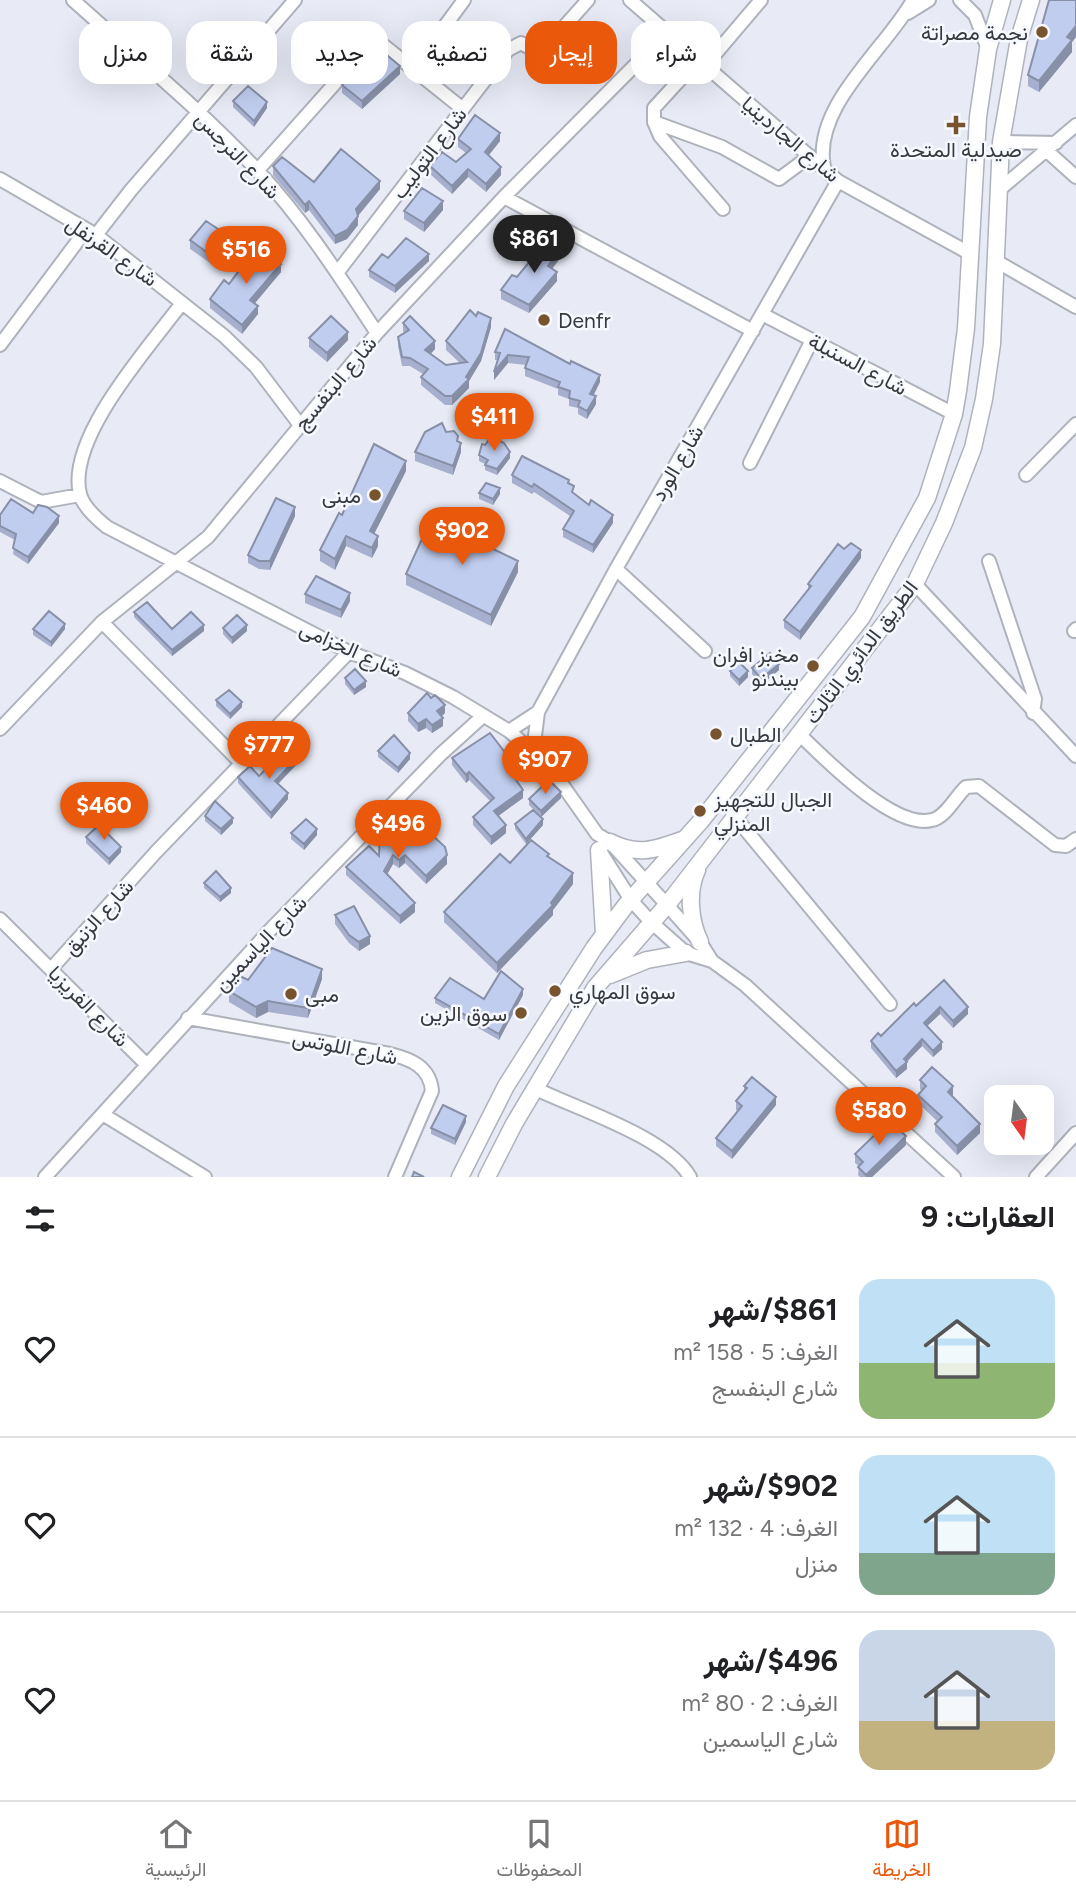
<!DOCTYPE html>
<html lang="ar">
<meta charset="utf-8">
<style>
:root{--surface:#fff;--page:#f6f6f6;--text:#202124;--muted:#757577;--line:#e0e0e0;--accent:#ea580c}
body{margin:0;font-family:Figtree,Vazirmatn,sans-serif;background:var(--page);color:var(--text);direction:rtl;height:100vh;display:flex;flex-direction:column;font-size:26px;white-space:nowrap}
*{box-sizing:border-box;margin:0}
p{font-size:23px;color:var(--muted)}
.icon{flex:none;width:38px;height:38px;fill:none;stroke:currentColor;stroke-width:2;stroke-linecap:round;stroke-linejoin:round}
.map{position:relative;height:1177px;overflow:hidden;direction:ltr}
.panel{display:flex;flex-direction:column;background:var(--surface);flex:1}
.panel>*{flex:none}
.top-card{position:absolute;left:21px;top:21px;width:700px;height:63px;direction:rtl;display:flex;gap:14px}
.needle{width:46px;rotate:166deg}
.controls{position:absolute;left:984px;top:1085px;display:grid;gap:14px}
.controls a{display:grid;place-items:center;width:70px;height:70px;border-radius:14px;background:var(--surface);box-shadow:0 7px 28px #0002;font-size:35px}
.price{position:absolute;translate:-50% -60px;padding:0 16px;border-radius:24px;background:var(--accent);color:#fff;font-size:23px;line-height:46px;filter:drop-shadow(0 2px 4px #0008)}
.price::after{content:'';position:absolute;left:50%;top:42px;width:21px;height:16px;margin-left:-10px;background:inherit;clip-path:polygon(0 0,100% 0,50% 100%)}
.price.selected{background:#222;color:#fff}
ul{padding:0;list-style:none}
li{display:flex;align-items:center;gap:21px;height:175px;padding:0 21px}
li+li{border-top:2px solid var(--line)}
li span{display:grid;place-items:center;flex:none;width:196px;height:140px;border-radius:21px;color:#555}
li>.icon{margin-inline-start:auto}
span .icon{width:84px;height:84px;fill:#fffc;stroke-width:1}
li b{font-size:30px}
h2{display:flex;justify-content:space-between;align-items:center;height:84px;padding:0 21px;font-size:30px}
.tag{padding:0 24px;border-radius:21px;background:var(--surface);box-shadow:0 7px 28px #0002;font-size:24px;line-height:63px}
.tag.selected{background:var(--accent);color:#fff}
.menu{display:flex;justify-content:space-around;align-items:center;height:98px;border-top:2px solid var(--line);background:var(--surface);font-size:19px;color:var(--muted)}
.menu a{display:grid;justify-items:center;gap:4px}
.menu .selected{color:var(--accent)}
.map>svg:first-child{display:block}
</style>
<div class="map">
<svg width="1076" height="1177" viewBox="0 0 1076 1177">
<rect width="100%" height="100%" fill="#e8ebf6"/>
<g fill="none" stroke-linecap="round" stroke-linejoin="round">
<defs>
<path id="minor" d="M73,0C135,56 200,109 257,170C303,219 340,277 377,333
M630,0L838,181L969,253
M960,0L975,15L988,49
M908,13L929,0
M698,60L654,108V122L722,147L779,179L810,156
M705,66L761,0
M414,68L464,0
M654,122L660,136L723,209
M1001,142L1056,143
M1047,151L1076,177
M824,167C812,106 886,49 913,0
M257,171L362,53L377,45H383L463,109
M0,179L96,235L224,336L256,367L300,425
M999,190L1076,125
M504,197L753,331
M96,235L131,190L295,0
M996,261L1076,307
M337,273L508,50L521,43L535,51L546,47L588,0
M182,303C150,346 66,438 80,494C83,507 97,519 107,527L349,652L405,673L453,697L509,731L533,752L559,780L597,834L610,842L667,905L700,942L712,961
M762,314L954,414
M0,345L86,230
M750,463L812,340
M1026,475L1076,424
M0,481L41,502L80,495
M989,561L1035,699L1033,713
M616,569L705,651
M915,584L1076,756
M102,622L243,765
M1074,631L1076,629
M0,729L102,622L208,537L377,333L504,197L667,33
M509,731L538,712
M799,734C824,758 894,830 932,820C946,817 956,796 966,787L979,786L1055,845L1066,846L1076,839
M533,752L538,712L616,569L838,181
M735,817L890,1004
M600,851L631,900L650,921L686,953L712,961L745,985L954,1177
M0,919L147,1065
M51,969L156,852L349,652
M188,1018L390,1054C411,1059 430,1067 432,1091L395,1177
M534,1088C577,1109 667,1137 690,1177
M104,1115L205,1177
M45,1177L272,928L441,754L483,716
M1036,1177L1076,1133"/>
<path id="major" d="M610,842C637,856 655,850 682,840
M599,850L604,934
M697,870C687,892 690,921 700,942
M610,975L647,960L686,953
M460,1177L506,1086L594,948L626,905L700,822L862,617L927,498L954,414L958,391L966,328L978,117L988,49L1002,0
M487,1177L514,1124L595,988L667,905L915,584L944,523L973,448L984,399L992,344L1001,142L1019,39L1031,0"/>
</defs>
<!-- minor casing -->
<use href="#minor" stroke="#aeb2bb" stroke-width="16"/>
<!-- major casing -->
<use href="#major" stroke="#aeb2bb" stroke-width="19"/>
<!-- minor -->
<use href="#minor" stroke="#fff" stroke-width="12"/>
<!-- major -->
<use href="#major" stroke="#fff" stroke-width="16"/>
</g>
<!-- wall -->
<path fill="#a6b0ce" d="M1076,0V37L1072,42V52L1039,92L1028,86V75Z
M367,68L400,74L362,109L342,93V85Z
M233,101L267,108L254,127L233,107Z
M458,139L500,141L489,155L501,175L486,192L468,177L452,194L430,174V166L456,162L466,153L458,147Z
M273,166L314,182L380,189L358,216V225L347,239L335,244L309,210L305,213L273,175Z
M443,210L424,232L404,219V211Z
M190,240L236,250L219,269L190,249Z
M561,257L552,269L557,281L529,313L501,299V290L517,277Z
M388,258L429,261L395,293L369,277V270Z
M281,272L255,303L258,314L242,334L210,308V299L229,284Z
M403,323L435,349L431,354L446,365L460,363L446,350V341L491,327L481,361L469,381V388L452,405H445L421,385V377L423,374L410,366H402L398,346V337L404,333L403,331Z
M505,329L600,382L594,395L596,404L587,419L578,414V408L569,406V399L558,395V389L525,376V368L526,365L508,363L494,380L497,360H495V352Z
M309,338L348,340L327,362L309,347Z
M446,432L458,442L461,452L453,475L415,461V452Z
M479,455L510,458L497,475L485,470V464L479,461Z
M406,471L374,534L378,546L372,558L346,546L335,570L320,561V550L342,515Z
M512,475L569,483L574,494L613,523L593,553L563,537V529L570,516L534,492L532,494L512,483Z
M479,493L500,494L493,505L479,499Z
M33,513L59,523L28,564L13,554L15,540L0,532V515Z
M295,516L270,570L259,569L248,563V555Z
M844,549L861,558L800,640L784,628V620L808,591V584Z
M518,572L491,626L406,585V574Z
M305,594L350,601L341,618L305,603Z
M134,612L172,629L204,631L172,656L134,617Z
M223,628L247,631L232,644L223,634Z
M33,629H65L51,647L33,635Z
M752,668L779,670L761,685L752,674Z
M730,671L748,677L739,686L730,676Z
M345,678L366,687L354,695L345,684Z
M216,700L242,707L230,719L216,706Z
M408,713H445L442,716L443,726L432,733L426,728L418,732L408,721Z
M378,751L410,759L398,773L378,757Z
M452,758L510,767L508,769L523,798L498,816L506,833L491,845L473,825V817L490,801L469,780L466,783L452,765Z
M297,764L278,784L288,799L271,819L238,783V777L259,776Z
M561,798L541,817L529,805V799Z
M205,816L233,823L221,835L205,821Z
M515,824L543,825L526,844L515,829Z
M291,833L317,835L304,850L291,839Z
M433,836L447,864L426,884L405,863L399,868L393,864L387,874L415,912L400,924L346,875V867Z
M86,837L121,852L109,865L86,843Z
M549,857L573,884L553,910V915L497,973L444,922V912L510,863Z
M204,883L231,893L220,902L204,888Z
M335,915L370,944L359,951L349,943L335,924Z
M322,979L308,1018L268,1012L256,1018L229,1002V991L248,980Z
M944,980L968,1014L953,1028L940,1014L927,1026L942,1049L933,1057L922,1046L907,1062V1069L896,1078L871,1048V1041L881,1036Z
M523,995L499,1040L435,1003V998L484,999Z
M920,1080L953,1095L952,1096L980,1133L957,1155L935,1132V1124L937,1121L918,1103V1095L922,1091L920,1089Z
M744,1086L776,1105L732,1159L716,1146V1138L738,1111L736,1110V1101L744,1091Z
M466,1122L455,1145L431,1134V1128Z
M906,1145L872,1177H860L858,1175L859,1166L855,1163V1154Z"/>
<!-- shaded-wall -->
<path fill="#8790a7" d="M1076,26V37L1072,42V52L1039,92V81L1067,37Z
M400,66V74L362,109V101Z
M267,102V108L254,127V121Z
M500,133V141L485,160V152Z
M501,167V175L486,192V184Z
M468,169V177L452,194V186Z
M380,181V189L356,218V209Z
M309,201V210L305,213V205Z
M443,201V210L424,232V223Z
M358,216V225L347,239L335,244V236Z
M236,241V250L219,269V261Z
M561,248V257L548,274V266Z
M429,254V261L395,293V286Z
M281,264V272L250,309V300Z
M557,272V281L529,313V305Z
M258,306V314L242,334V325Z
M491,318V327L481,361L469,381V388L452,405V396L466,377Z
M348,332V340L327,362V353Z
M435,341V349L425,359V350Z
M508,355V363L494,380V372Z
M600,375V382L590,401V394Z
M596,396V404L587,419V411Z
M461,443V452L453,475V466Z
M510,452V458L497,475V469Z
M406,461V471L370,542V531Z
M500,488V494L493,505V499Z
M295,507V516L270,570V561Z
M613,515V523L593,553V545Z
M59,516V523L28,564V557Z
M346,536V546L335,570V559Z
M378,536V546L372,558V548Z
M861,550V558L800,640V632Z
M518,561V572L491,626V615Z
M350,593V601L341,618V610Z
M65,624V629L51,647V642Z
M204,625V631L172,656V650Z
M247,625V631L232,644V638Z
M779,664V670L761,685V679Z
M748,671V677L739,686V680Z
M366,681V687L354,695V690Z
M242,702V707L230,719V714Z
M445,705V713L437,720V711Z
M443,718V726L432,733V725Z
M426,719V728L418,732V724Z
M410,753V759L398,773V768Z
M297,758V764L275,787V781Z
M510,759V767L505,772V764Z
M469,772V780L466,783V775Z
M523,790V798L494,819V811Z
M561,792V798L541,817V811Z
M288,793V799L271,819V813Z
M233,818V823L221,835V829Z
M543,819V825L526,844V839Z
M506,825V833L491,845V837Z
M317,829V835L304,850V844Z
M121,847V852L109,865V859Z
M393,855V864L384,880V871Z
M405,855V863L399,868V860Z
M447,855V864L426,884V876Z
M573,873V884L553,910V915L497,973V963L551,903Z
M231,888V893L220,902V897Z
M415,903V912L400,924V916Z
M370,936V944L359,951V942Z
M322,969V979L308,1018V1008Z
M523,989V995L499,1040V1034Z
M268,1001V1012L256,1018V1007Z
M940,1007V1014L924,1029V1023Z
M968,1007V1014L953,1028V1021Z
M922,1039V1046L904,1064L907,1062V1069L896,1078V1071L904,1059Z
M942,1042V1049L933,1057V1051Z
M953,1086V1095L948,1100V1092Z
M776,1097V1105L732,1159V1151Z
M466,1116V1122L455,1145V1139Z
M980,1124V1133L957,1155V1146Z
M906,1136V1145L872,1177H866V1175Z"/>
<!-- building -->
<path fill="#c1cdef" stroke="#8790a7" stroke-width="2" d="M1049,0H1076V26L1067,37L1072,40L1039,81L1028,75Z
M382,51L400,66L362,101L342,85L361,65L367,68Z
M248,86L267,102L254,121L233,101Z
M475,115L500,133L485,152L501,167L486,184L468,169L452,186L430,166L442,152L456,162L471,149L458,139Z
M341,149L380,181L356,209L358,216L347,230L335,236L309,201L305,205L273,166L282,157L314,182Z
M422,188L443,201L424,223L404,211Z
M206,221L236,241L219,261L190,240Z
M406,238L429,254L395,286L369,270L382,254L388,258Z
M548,239L561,248L548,266L557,272L529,305L501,290L512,275L517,277Z
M258,245L281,264L250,300L258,306L242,325L210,299L224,280L229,284Z
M470,310L476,316L478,312L491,318L481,353L466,377L469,379L452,396H445L421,377L428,369L410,358L402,357L398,337L409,330L403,323L410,316L435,341L425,350L446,365L467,362L446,341Z
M331,316L348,332L327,353L309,338Z
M505,329L570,364L571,361L600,375L590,394L596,396L587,411L578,406L580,401L569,398L570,391L558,387L560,382L525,368L529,357L508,355L494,372L500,353L495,352Z
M442,423L446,432L454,431L458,436L457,441L461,443L453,466L415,452L425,432Z
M491,437L504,443L510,452L497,469L485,465L488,460L479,455L482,444L485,445Z
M374,444L406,461L370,531L378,536L372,548L346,536L335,559L320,550L339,513L342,515Z
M522,456L569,480L568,483L574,486L572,492L589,505L591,500L613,515L593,545L563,529L574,511L534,484L532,487L512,475Z
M486,483L500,488L493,499L479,493Z
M276,498L295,507L270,561H259L248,555Z
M11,499L33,513L38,505L47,507L59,516L28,557L13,548L16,534L0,526V515Z
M431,519L518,561L491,615L406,574Z
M851,543L861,550L800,632L784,620L811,586L808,584L838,544L844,549Z
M316,576L350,593L341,610L305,594Z
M147,602L172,629L191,612L204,625L172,650L134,612Z
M49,611L65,624L51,642L33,629Z
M237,615L247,625L232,638L223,628Z
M770,653L779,664L761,679L752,668Z
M739,662L748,671L739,680L730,671Z
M355,669L366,681L354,690L345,678Z
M229,690L242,702L230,714L216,700Z
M427,693L431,698L435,695L445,705L437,711L443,718L432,725L426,719L418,724L408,713Z
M490,733L510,759L505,764L523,790L494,811L506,825L491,837L473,817L494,798L469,772L466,775L452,758Z
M394,735L410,753L398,768L378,751Z
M287,748L297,758L275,781L288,793L271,813L238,777L250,766L259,776Z
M549,780L561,792L541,811L529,799Z
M215,801L233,818L221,829L205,816Z
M533,810L543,819L526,839L515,824Z
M411,815L433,830L430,833L445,847L447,855L426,876L405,855L399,860L393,855L384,871L415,903L400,916L346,867L369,846L379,856L380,830L385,826L397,829Z
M306,819L317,829L304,844L291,833Z
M99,825L121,847L109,859L86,837Z
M531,840L549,854L547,856L573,873L551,903L553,905L497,963L444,912L500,854L510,863Z
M216,871L231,888L220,897L204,883Z
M354,906L370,936L359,942L349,935L335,915Z
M272,948L322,969L308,1008L268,1001L256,1007L229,991L240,976L248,980Z
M501,971L523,989L499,1034L435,998L450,978L484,999Z
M944,980L968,1007L953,1021L940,1007L924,1023L942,1042L933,1051L922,1039L904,1059L907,1062L896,1071L871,1041L878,1033L881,1036L914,1003L916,1006Z
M932,1067L953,1086L948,1092L980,1124L957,1146L935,1124L942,1117L918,1095L926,1086L920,1080Z
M752,1077L776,1097L732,1151L716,1138L742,1106L736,1101L747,1088L744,1086Z
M443,1105L466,1116L455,1139L431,1128Z
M889,1121L906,1136L866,1175L858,1167L863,1162L855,1154Z
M414,1172L424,1177H412Z"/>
<!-- markers -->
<g fill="#77542d" stroke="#f6f9ff" stroke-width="2.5">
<circle cx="1042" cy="32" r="7"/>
<path d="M952.5 114.5h7v7h7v7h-7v7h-7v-7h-7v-7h7z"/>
<circle cx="544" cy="320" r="7"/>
<circle cx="375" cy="495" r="7"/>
<circle cx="813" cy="666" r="7"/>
<circle cx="716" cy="734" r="7"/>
<circle cx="700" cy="811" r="7"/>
<circle cx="555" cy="991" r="7"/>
<circle cx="291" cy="994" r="7"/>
<circle cx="521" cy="1013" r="7"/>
</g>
<g text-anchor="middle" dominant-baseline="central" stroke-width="5" stroke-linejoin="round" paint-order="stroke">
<!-- poi labels -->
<g font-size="21" fill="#37393c" stroke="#f6f9ff" text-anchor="start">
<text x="1028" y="32" text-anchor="end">نجمة مصراتة</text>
<text x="956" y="149" text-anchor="middle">صيدلية المتحدة</text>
<text x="558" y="320">Denfr</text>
<text x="361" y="495" text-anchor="end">مبنى</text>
<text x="799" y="654" text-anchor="end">مخبز افران<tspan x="799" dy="24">بيندنو</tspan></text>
<text x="730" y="734">الطبال</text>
<text x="714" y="799">الجبال للتجهيز<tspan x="714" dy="24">المنزلي</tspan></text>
<text x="569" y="991">سوق المهاري</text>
<text x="305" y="994">مبى</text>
<text x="507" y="1013" text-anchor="end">سوق الزين</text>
</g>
<!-- street labels -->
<g font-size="21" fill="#37393c" stroke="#f6f9ff">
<text transform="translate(791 139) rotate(40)">شارع الجاردينيا</text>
<text transform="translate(429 153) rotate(-53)">شارع التوليب</text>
<text transform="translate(238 155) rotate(46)">شارع النرجس</text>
<text transform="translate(112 251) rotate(35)">شارع القرنفل</text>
<text transform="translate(858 364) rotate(28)">شارع السنبلة</text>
<text transform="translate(335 383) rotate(-50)">شارع البنفسج</text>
<text transform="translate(677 463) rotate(-60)">شارع الورد</text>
<text transform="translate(351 649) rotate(24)">شارع الخزامى</text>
<text transform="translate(861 652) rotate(-53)">الطريق الدائري الثالث</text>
<text transform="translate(98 917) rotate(-48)">شارع الزنبق</text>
<text transform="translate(260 943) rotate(-46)">شارع الياسمين</text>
<text transform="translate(89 1006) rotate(45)">شارع الفريزيا</text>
<text transform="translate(345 1047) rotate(11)">شارع اللوتس</text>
</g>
</g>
</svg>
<div class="controls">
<a><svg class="needle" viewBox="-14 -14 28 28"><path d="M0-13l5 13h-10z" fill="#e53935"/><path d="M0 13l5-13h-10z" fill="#757577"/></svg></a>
</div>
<b class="price selected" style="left:534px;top:275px">$861</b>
<b class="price" style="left:246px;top:286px">$516</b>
<b class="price" style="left:494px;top:453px">$411</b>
<b class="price" style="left:462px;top:567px">$902</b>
<b class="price" style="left:269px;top:781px">$777</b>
<b class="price" style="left:545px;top:796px">$907</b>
<b class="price" style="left:104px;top:842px">$460</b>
<b class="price" style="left:398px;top:860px">$496</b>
<b class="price" style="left:879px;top:1147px">$580</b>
<div class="top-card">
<a class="tag">شراء</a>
<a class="tag selected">إيجار</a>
<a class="tag">تصفية</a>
<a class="tag">جديد</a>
<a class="tag">شقة</a>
<a class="tag">منزل</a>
</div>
</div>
<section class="panel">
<h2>العقارات: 9<svg class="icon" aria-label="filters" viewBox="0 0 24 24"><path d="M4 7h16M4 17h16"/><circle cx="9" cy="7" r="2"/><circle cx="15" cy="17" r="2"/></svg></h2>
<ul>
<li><span style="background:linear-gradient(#bfe0f5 60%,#8fb573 0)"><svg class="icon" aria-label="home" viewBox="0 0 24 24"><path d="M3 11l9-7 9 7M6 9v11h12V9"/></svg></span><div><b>$861/شهر</b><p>الغرف: 5 · 158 m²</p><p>شارع البنفسج</p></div><svg class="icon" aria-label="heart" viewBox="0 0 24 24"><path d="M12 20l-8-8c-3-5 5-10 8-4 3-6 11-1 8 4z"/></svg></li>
<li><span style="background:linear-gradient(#bfe0f5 70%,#7fa58c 0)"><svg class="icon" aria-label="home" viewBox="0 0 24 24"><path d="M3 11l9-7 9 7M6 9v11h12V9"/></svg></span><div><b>$902/شهر</b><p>الغرف: 4 · 132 m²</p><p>منزل</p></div><svg class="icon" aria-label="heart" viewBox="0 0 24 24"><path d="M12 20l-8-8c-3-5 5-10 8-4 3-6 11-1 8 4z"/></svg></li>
<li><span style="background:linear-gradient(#c9d6e8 65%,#c2b280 0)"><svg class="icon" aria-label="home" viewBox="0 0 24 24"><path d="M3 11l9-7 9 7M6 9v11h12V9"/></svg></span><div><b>$496/شهر</b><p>الغرف: 2 · 80 m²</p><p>شارع الياسمين</p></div><svg class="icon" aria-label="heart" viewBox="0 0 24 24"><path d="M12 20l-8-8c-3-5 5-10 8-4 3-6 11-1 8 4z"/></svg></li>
</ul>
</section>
<nav class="menu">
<a class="selected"><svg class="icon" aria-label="map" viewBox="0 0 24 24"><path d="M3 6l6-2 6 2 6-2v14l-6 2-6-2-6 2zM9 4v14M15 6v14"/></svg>الخريطة</a>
<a><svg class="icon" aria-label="saved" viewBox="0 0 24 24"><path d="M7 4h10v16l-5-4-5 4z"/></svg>المحفوظات</a>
<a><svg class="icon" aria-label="home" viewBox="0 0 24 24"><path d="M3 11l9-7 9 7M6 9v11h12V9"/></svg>الرئيسية</a>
</nav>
